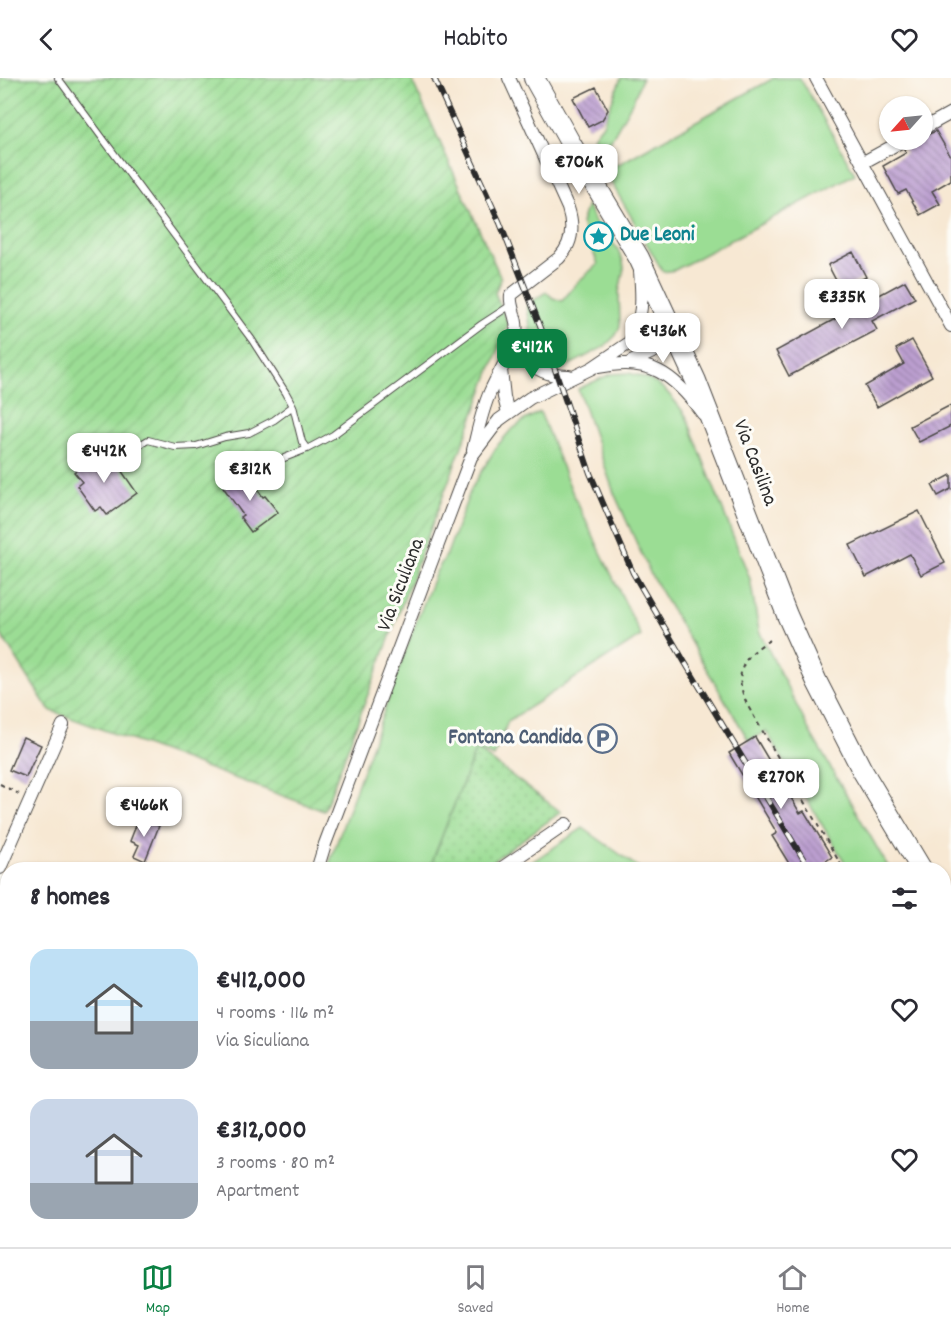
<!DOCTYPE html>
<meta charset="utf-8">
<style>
:root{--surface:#fff;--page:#f7f7f7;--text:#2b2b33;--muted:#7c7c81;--line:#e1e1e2;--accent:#0b8043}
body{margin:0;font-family:Dekko,sans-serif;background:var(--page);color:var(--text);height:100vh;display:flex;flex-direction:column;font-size:22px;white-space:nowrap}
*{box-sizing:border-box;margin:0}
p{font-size:20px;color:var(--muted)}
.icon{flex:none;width:33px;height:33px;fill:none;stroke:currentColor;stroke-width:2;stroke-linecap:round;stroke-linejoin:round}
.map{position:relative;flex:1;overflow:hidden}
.details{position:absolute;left:0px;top:784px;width:951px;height:386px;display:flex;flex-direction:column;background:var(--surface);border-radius:24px 24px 0 0;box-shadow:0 2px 4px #0004}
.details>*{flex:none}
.needle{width:39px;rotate:243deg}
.buttons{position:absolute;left:879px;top:18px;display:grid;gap:12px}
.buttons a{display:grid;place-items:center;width:54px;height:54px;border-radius:50%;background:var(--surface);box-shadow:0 2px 4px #0004;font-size:30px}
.price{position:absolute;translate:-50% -51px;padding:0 14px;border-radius:12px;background:#fff;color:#222;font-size:20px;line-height:39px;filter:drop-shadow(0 2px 3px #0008)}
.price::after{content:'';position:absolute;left:50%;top:36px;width:18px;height:14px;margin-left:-9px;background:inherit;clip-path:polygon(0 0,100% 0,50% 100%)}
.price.on{background:var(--accent);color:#fff}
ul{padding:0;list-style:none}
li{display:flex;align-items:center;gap:18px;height:150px;padding:0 30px}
li span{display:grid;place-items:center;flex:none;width:168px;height:120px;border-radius:18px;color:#555}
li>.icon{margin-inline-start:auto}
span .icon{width:72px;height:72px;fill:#fffc;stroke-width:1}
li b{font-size:26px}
h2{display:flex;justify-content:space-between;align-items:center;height:72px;padding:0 30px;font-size:26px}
header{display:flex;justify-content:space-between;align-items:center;height:78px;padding:0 30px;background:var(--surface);font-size:27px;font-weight:600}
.menu{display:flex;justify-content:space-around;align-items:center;height:84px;border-top:2px solid var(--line);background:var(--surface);font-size:16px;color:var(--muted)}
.menu a{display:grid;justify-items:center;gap:3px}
.menu .on{color:var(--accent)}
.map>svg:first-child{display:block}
</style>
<header><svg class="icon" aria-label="back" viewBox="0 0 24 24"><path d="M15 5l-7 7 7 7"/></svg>Habito<svg class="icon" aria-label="heart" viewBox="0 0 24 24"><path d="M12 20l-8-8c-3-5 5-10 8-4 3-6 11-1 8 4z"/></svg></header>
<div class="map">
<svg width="951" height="1169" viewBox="0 0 951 1169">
<defs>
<pattern id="park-dots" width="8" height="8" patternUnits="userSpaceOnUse" patternTransform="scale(1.5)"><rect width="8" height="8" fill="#9bdd94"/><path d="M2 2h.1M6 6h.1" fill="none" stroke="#86be80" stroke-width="1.8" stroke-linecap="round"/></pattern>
<pattern id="garden-furrows" width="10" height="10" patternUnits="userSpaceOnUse" patternTransform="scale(1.5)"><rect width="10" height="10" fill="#9bdd94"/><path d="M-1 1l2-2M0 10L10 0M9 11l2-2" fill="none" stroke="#86be80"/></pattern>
<pattern id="building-back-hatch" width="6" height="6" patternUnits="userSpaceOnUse" patternTransform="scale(1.5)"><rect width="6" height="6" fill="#bc9fd0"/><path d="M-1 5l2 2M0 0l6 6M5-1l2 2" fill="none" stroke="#9982a9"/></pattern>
</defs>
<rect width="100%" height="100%" fill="#fdfcf7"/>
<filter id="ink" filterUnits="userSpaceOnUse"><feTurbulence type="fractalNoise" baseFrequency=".0167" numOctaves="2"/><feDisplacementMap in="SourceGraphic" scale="12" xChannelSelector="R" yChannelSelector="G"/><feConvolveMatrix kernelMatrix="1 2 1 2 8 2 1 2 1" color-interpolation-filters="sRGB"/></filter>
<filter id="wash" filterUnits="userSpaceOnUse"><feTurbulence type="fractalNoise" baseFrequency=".008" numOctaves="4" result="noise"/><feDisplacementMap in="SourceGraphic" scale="24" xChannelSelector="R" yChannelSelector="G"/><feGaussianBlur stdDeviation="1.35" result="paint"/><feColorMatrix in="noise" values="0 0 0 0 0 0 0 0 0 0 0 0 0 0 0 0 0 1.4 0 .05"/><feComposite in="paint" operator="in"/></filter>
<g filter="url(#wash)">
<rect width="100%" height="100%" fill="#f7e8d3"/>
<!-- grass -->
<path fill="#9bdd94" stroke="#638460" stroke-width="1.5" d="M621,0H642L634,21L609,65L592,60L603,46Z
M774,0H800L855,96L675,192L663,194L603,90L619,86Z
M587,127L597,148L617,170L623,183L624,190L619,214L620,248L616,257L604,269L558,293L526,280C526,271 530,265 530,256C531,247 528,237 527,227L546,214L553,220L562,223L580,202L598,186L581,145Z
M629,295C660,302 669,314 686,338L750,501L759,553L810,654L890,792H849L766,653L749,663L651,497L614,415L578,311L611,296Z
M540,334L573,416L641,558L508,643L494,679L476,671L429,792H327L412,555L436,494L447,476L471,411L497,368L510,353L525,342Z
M583,750L642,792H520Z"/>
<!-- park -->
<path fill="url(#park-dots)" stroke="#638460" stroke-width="1.5" d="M476,671L561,734L480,792H429Z"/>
<!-- garden -->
<path fill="url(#garden-furrows)" stroke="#638460" stroke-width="1.5" d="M0,0H411L501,200L495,215L508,246L324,733L49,632L0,555Z"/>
<g id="blocks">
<!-- building -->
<path fill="url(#building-back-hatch)" d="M596,9L608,32L602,42L588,49L573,20Z
M936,53L951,79V102L932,113L940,126L920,137L906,112L898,116L883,88L906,75L904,71L912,65L922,62V59Z
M853,174L866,199L841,212L828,187Z
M905,203L915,220L872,243L877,252L789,298L776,273Z
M912,262L932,298L877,329L865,308L904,286L896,271Z
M951,327V348L919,364L910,348Z
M100,375L106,383L112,379L137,415L107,437L101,429L95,433L77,408L82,404L74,394Z
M244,393L263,419L265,418L278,434L251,454L240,439L243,437L223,409Z
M951,397V411L938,418L932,407Z
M919,433L945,485L921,497L910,476L866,499L850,467Z
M23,659L41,667L26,699L9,692Z
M755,659L800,735L804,733L832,779L826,783L831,792H793L772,758L777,755L729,675Z
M139,740L159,748L145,783L134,778L139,767L130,763Z"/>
</g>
</g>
<g filter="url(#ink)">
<use href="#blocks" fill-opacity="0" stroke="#4a4744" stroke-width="1.5"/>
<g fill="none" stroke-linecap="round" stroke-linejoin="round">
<defs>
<path id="lane" d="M58,0L252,262L286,315L293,328L302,364L307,371L333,357L482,246L511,227
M124,376L148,362L175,369L196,368L225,359L249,355L274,342L293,328
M274,384L307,371
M944,1092L951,1090"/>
<path id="street" d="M816,0L951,248
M922,51L951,35
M862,85L904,62
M630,263C644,240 642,219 640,193
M513,266C529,288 542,298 569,298
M631,284L655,273L675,255
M599,289C649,278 674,296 703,336
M501,292L504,319L508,335
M473,372C478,352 482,332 490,314C499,294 512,275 516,254C519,241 509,230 511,217L559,180C573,165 574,148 568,130L509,0
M0,790L63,647
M317,792L325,766L471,379L499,342L530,320L592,290L641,257L655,253L675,255
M499,792L566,746
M874,1162L882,1169
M0,1164L14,1169
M177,1169L179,1162
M370,1169L372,1162
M500,1169L501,1162
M606,1169L607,1162
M714,1169L715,1162
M841,1169L843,1162"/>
<path id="primary" d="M534,0L572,68L639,180L696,303L787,537L817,604L862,692L922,792
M944,827L951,839"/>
</defs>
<!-- lane casing -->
<use href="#lane" stroke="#4a4744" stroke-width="8"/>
<!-- street casing -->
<use href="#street" stroke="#4a4744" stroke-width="14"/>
<!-- primary casing -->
<use href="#primary" stroke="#4a4744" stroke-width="22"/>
<!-- path -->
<path stroke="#4a4744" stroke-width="2" stroke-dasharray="4.5 4.5" stroke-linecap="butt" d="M770,562C739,580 733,599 749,630L844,792
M0,706L19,716
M835,792L842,788"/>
<!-- lane -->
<use href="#lane" stroke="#fff" stroke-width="6"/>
<!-- street -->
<use href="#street" stroke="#fff" stroke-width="12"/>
<!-- primary -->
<use href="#primary" stroke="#fff" stroke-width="20"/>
<defs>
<path id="rail" d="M434,0L500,145L541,250L590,395L633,495L684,583L810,792
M944,998L951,1009
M944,1012L951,1023"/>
</defs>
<!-- rail casing -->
<use href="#rail" stroke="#2b2b2b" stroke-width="6"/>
<!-- rail -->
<use href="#rail" stroke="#fdfcf7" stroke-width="4" stroke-dasharray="11" stroke-linecap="butt"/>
</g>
</g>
<!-- icons -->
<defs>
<symbol id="sight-ring" viewBox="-11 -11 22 22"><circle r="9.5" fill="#fdfcf7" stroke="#0f9aa8" stroke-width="1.5"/><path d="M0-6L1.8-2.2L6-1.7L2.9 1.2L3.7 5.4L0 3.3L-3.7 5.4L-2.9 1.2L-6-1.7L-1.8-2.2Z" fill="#0f9aa8"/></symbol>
<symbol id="parking-ring" viewBox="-11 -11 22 22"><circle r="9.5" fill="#fdfcf7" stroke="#5c6f8a" stroke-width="1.5"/><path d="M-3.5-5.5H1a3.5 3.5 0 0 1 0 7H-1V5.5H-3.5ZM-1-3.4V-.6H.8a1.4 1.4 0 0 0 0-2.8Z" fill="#5c6f8a"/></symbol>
</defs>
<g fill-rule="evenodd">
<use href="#sight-ring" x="582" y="142" width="33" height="33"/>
<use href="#parking-ring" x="586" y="644" width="33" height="33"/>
</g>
<g text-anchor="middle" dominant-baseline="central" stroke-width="6" stroke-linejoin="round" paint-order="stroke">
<!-- culture labels -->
<g font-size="21" font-weight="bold" fill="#0d838f" stroke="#fdfcf7" text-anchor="start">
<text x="620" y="158">Due Leoni</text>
</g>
<!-- street labels -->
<g font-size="21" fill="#2b2b2b" stroke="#fdfcf7">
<text transform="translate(754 385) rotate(69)">Via Casilina</text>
<text transform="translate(402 507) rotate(-69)">Via Siculiana</text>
</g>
<!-- service labels -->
<g font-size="21" font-weight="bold" fill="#4e5e75" stroke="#fdfcf7" text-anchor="end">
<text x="582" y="661">Fontana Candida</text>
</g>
</g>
</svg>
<div class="buttons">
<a><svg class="needle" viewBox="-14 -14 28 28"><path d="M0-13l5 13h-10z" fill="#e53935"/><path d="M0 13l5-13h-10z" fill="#7c7c81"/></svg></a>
</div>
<b class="price" style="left:579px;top:117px">€706K</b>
<b class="price" style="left:842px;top:252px">€335K</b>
<b class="price" style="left:663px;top:286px">€436K</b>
<b class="price on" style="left:532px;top:302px">€412K</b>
<b class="price" style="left:104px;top:406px">€442K</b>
<b class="price" style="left:250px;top:424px">€312K</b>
<b class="price" style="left:781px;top:732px">€270K</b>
<b class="price" style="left:144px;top:760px">€466K</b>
<section class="details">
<h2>8 homes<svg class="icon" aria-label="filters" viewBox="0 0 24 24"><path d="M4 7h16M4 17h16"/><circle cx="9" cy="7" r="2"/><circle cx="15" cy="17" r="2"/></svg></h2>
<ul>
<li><span style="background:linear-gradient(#bfe0f5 60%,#9aa5b1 0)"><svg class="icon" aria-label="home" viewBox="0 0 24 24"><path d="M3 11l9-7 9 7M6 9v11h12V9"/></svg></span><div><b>€412,000</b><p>4 rooms · 116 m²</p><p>Via Siculiana</p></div><svg class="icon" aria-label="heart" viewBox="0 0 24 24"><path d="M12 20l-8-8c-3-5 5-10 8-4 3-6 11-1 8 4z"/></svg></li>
<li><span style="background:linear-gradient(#c9d6e8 70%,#9aa5b1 0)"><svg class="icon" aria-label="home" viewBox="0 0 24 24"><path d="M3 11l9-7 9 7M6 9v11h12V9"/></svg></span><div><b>€312,000</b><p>3 rooms · 80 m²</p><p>Apartment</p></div><svg class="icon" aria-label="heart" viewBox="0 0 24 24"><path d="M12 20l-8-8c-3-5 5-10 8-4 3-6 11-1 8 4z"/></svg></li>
</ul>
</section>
</div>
<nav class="menu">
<a class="on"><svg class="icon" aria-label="map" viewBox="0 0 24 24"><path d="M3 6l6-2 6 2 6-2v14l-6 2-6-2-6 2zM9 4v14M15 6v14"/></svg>Map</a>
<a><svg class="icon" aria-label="saved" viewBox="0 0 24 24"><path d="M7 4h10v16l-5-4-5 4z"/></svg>Saved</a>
<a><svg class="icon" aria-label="home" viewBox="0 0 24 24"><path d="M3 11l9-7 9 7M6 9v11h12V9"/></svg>Home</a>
</nav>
